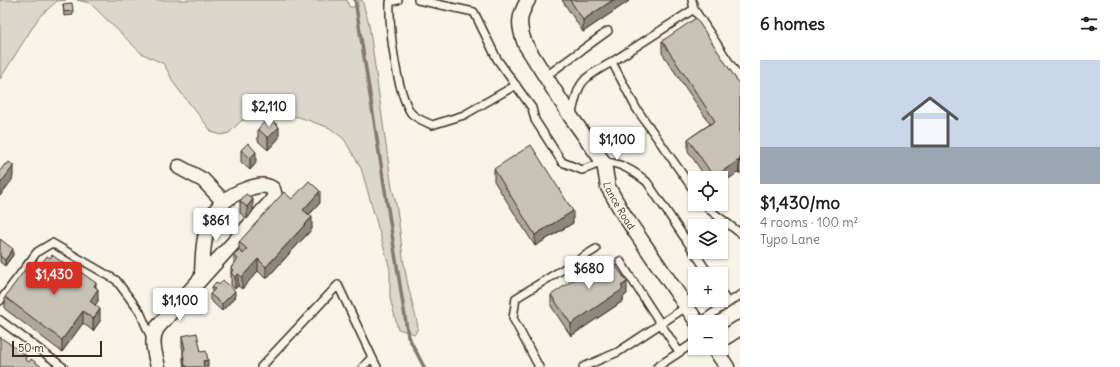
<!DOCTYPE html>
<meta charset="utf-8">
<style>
:root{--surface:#fff;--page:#f2f2f2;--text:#202124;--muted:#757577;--accent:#d93025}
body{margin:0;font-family:Delius,sans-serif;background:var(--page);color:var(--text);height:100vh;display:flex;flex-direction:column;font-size:15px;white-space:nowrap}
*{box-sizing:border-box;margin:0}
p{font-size:13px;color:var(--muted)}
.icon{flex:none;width:22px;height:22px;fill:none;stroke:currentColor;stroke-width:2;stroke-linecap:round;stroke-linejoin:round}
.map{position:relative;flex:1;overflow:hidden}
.sheet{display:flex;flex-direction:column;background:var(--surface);width:380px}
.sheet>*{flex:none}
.tools{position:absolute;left:688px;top:171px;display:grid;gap:8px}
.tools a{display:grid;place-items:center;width:40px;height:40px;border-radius:0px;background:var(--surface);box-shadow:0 1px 3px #0004;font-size:20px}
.scale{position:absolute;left:12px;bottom:10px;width:90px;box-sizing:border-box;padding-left:4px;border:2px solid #3b2a1e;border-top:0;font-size:11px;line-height:14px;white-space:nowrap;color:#3b2a1e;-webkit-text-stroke:3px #f7f3e8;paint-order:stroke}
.price{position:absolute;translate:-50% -34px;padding:0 9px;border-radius:4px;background:#fff;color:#222;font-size:13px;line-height:26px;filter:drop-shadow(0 1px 2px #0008)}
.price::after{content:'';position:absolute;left:50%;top:24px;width:12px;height:9px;margin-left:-6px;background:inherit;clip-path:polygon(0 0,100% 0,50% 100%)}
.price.selected{background:var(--accent);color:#fff}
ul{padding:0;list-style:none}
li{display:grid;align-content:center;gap:8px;height:212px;padding:0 20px}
li span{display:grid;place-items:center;height:124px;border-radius:0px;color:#555}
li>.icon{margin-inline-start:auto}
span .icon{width:72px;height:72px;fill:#fffc;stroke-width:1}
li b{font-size:17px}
h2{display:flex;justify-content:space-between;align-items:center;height:48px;padding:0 20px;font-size:17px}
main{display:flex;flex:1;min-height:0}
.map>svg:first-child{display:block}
</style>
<main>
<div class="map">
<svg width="740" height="367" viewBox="0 0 740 367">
<rect width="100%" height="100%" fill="#f7f3e8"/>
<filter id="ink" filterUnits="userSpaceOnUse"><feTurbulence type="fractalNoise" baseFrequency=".025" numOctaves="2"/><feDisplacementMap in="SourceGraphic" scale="8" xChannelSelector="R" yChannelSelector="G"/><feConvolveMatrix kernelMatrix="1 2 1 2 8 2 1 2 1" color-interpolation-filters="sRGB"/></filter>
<g filter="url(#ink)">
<!-- green -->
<path fill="#dbd6cb" stroke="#8b8074" d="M0,0H66L57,1L39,17L0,79Z
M77,0H347L349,7H358V0H362L369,24L392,188C400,214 400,243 405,270C408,289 414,308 418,327L415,334L398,329L390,298V269L361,168L344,139L330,128L299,117L264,113L241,121L229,133L221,135L212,132L175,85L164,64L141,53L90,3Z"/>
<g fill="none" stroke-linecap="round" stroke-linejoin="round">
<!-- stream -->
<path stroke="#84786c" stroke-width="3.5" d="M355,0L408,336L424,367"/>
<defs>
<path id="service" d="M398,0L390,2C389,29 396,90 411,113C415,118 426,122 432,125L464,115L516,85
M418,0L474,12L497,59L532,108L535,120L562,162L582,170C588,168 595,165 602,163C617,160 637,173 647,182L709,274
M692,0L694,9
M612,62L694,9L740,79
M546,76L608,31
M571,117C580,79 579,81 612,62L636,108L695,192
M705,204L711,211L740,233
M620,261L679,352
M721,292L728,303
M0,301L37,252L52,243L116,280L140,312L152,340
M0,320L63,367
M700,322L740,295
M261,367L338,285L372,357
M363,367L372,357L377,367
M539,367L513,318L516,298L596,249
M583,367L618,352L686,307
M657,367L695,342"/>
<g id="minor">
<path id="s1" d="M528,0C518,17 518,25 525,44L571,117L604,163L608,187L624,215L697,322"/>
<path d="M179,167L203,180L224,202"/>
<path d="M721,340L740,328"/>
<path d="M714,348L727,367"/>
<path d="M158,367C155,353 150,341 157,328C195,285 232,244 270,203L275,196L273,189C264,183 257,186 247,189C204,203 203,239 202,277"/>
</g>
</defs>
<!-- service casing -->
<use href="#service" stroke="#3b2a1e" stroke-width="10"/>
<!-- minor casing -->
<use href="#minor" stroke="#3b2a1e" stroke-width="17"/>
<!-- service -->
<use href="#service" stroke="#f7f3e8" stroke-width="7"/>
<!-- minor -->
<use href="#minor" stroke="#f7f3e8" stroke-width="14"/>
</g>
<!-- wall -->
<path fill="#aca69d" stroke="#3b2a1e" d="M562,0H629V1L583,32Z
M63,4L73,11V15L64,16Z
M662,41L740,85V174L739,172L721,178H706L688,151V139L710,124L662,53Z
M258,129L279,138L268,150L258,141Z
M241,150L256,163L250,170L241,162Z
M494,169L573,223L535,246L494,181Z
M240,201L253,211L247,219L240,213Z
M320,203L309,215L312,229L266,279L258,271L242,289L238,286L235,289L231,285V268L234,263V256L239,251V242Z
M0,239L13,255L5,266L0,262Z
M37,270L96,287L98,301L95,305L100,321L93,331L83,323L62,352L5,309V297Z
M212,287L235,297L222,311L210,300V294L212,292Z
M627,294L623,297V301L571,336L551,306V295Z
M182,336L201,352L208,367H184L183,361V351L182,346Z"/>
<!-- shaded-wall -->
<path fill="#8c877f" stroke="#3b2a1e" d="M613,0H629V1L583,32V20Z
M279,127V138L268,150V138Z
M256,152V163L250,170V158Z
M739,160V172L721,184V178H714V177Z
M13,165V176L12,180L0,196V184Z
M320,191V203L303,221V210Z
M253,199V211L247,219V207Z
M573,211V223L535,246V235Z
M312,217V229L266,279V267Z
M13,249V255L5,266V260Z
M258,259V271L242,289V277Z
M238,274V286L235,289V277Z
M627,282V294L623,297V301L571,336V324Z
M96,283V292L98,289V301L90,313V301L94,286Z
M235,291V297L222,311V304Z
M100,309V321L93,331V319Z
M83,311V323L62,352V340Z
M208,360V367H203V361Z"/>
<!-- building -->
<path fill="#c8c1b6" stroke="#3b2a1e" d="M570,0H613L583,20Z
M72,3L73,11L64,12L63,4Z
M696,18L740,85V162L739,160L714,177L688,139L715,121L662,41Z
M269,117L279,127L268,138L258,129Z
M248,143L256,152L250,158L241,150Z
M531,145L573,211L535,235L494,169Z
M9,162L13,165L12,168L0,184V171L5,164L7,165Z
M309,181L320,191L303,210L312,217L266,267L258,259L242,277L238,274L235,277L231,273L233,270L231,268L238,259L234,256L239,250L243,254L247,249L239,242L284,192L292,199Z
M246,194L253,199L247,207L240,201Z
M0,239L13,249L5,260L0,256Z
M52,255L80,275L82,273L96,283L94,286L98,289L90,301L100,309L93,319L83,311L62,340L5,297L29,264L37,270L47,256L50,258Z
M611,259L627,282L621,286L623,289L571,324L551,295L603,260L605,263Z
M223,280L235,291L222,304L210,294L215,289L212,287L216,282L219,285Z
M197,333L201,352L206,351L208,360L203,361L204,367H188L187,366H185L183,352L185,349L182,336Z
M0,337L27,356L25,359L29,362L31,359L42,367H0Z"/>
</g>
<g text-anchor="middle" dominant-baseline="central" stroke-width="4" stroke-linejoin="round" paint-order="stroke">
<!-- street labels -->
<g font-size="10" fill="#3b2a1e" stroke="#f7f3e8">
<text stroke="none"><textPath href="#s1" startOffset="235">Lance Road</textPath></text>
</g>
</g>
</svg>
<div class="tools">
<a><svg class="icon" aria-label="locate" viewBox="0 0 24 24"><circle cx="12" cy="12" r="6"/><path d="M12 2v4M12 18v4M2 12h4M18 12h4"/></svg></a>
<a><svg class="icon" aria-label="layers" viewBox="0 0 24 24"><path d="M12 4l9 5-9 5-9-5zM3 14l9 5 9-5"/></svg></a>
<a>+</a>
<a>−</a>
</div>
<div class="scale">50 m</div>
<b class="price" style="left:269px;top:128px">$2,110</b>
<b class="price" style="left:617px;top:161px">$1,100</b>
<b class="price" style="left:216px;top:242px">$861</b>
<b class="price" style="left:589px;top:290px">$680</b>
<b class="price selected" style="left:54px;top:296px">$1,430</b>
<b class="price" style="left:180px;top:322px">$1,100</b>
</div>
<section class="sheet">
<h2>6 homes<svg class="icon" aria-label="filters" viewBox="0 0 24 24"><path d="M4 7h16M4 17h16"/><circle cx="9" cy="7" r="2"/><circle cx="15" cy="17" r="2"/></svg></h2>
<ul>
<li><span style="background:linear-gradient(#c9d6e8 70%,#9aa5b1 0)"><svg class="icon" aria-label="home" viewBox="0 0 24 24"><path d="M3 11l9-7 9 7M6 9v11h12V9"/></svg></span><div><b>$1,430/mo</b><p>4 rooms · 100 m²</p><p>Typo Lane</p></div></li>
</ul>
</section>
</main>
